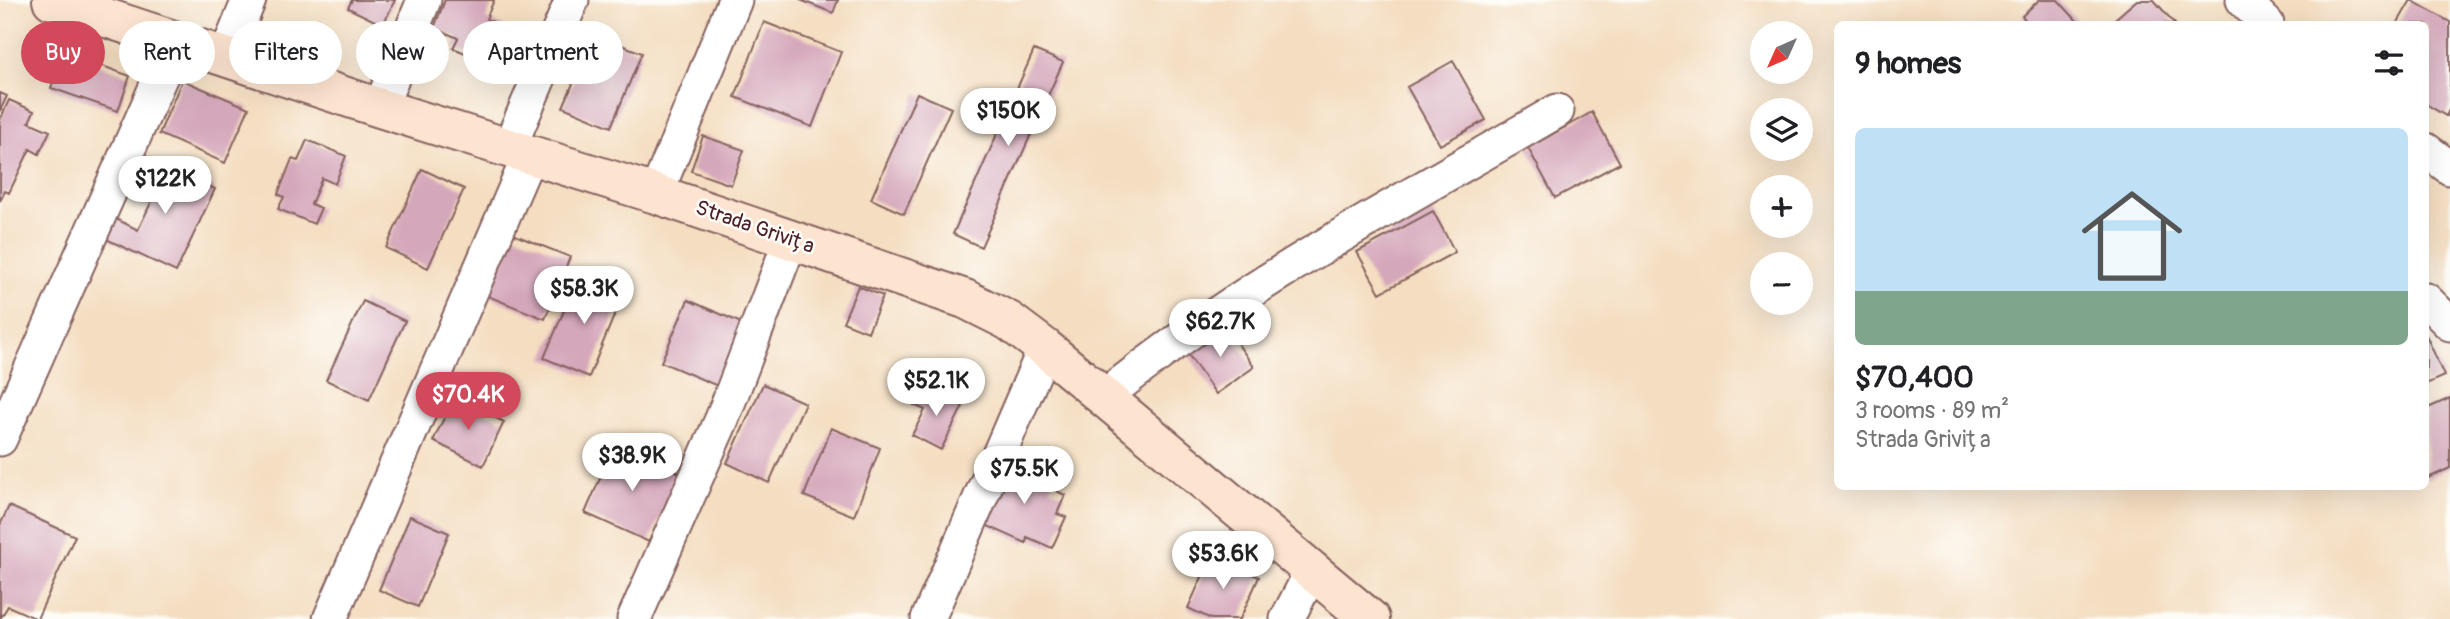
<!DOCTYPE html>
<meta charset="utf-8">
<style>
:root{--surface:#fff;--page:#f6f6f6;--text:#202124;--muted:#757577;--accent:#d1495b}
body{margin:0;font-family:Pangolin,sans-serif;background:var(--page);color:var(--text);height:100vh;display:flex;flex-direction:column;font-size:26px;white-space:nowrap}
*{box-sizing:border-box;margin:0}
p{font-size:23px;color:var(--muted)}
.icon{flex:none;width:38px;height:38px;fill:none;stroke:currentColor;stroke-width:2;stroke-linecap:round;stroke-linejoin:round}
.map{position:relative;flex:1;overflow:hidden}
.panel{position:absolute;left:1834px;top:21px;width:595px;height:469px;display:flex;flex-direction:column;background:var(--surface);border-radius:10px;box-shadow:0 7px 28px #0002}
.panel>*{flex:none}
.hud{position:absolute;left:21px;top:21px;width:665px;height:63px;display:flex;gap:14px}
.needle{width:46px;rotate:225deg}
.fabs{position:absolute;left:1750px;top:21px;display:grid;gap:14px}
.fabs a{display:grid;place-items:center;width:63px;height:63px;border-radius:50%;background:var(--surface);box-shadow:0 7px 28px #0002;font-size:35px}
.price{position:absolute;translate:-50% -60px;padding:0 16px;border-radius:24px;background:#fff;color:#222;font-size:23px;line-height:46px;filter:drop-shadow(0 2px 4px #0008)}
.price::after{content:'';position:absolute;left:50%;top:42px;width:21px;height:16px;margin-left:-10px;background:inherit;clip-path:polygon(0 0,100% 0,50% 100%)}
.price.active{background:var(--accent);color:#fff}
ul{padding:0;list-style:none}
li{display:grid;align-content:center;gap:14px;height:371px;padding:0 21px}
li span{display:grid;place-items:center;height:217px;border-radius:10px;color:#555}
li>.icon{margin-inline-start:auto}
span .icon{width:126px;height:126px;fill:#fffc;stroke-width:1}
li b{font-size:30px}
h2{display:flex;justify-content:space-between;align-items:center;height:84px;padding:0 21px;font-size:30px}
.tag{padding:0 24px;border-radius:32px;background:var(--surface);box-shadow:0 7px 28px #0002;font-size:24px;line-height:63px}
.tag.active{background:var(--accent);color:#fff}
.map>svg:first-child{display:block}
</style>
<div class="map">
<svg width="2450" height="619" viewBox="0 0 2450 619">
<rect width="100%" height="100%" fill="#fdfcf7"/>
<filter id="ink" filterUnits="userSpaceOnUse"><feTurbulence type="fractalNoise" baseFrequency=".0143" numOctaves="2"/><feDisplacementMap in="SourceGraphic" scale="14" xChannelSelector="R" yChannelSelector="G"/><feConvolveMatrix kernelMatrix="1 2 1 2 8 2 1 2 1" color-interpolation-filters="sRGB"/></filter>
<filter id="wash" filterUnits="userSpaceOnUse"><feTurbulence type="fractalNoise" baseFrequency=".00686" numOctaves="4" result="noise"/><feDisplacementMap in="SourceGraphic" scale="28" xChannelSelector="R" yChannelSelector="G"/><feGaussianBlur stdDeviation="1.57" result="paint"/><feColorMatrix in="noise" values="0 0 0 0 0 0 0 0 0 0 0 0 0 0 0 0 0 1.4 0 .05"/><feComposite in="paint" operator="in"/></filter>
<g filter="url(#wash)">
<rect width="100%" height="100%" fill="#f4ddc0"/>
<g id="blocks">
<!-- building -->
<path fill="#d5a7bb" d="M352,0H395L383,25L348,8Z
M445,0H494L486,19L515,31L500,67L453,48L458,38L434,28Z
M800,0H838L833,13Z
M2039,0H2058L2080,24H2029L2022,16Z
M2137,0H2154L2175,24H2109Z
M2411,0L2450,22V108L2446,116L2426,104V24H2397Z
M764,22L841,52L812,127L735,97Z
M594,34L642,53L611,127L563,107Z
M1034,50L1063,62L981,247L953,234Z
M64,52L130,76L118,111L51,88Z
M1453,61L1486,120L1440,145L1407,87Z
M182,80L249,108L225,163L159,134Z
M0,93L7,96L0,111Z
M917,93L951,108L904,214L871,199Z
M9,100L34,111L29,122L50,131L39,154L30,149L9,193L5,191L0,201V120Z
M1592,112L1620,163L1555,198L1528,148Z
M703,136L744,150L731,185L691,171Z
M307,140L346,156L335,184L322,178L311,204L321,208L314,224L278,209L284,197L278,194L292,159L298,161Z
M143,155L215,189L176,272L104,238L114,218L138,230L158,188L133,176Z
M422,169L464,189L428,268L386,248Z
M1433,211L1455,252L1380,293L1357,252Z
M510,233L570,257L545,319L485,295Z
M579,275L623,294L589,377L544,358Z
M858,286L883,296L868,332L843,322Z
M688,300L746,325L720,387L661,362Z
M363,301L405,321L369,400L326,380Z
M1223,323L1254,367L1216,394L1185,350Z
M2426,335L2444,376L2426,384Z
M763,384L805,403L769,483L727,463Z
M924,386L963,406L941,450L912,435L925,410L914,405Z
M454,397L504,422L483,466L433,441Z
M2450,398V468L2426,479V409Z
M831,428L880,448L854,516L804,496Z
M615,444L680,473L649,542L585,513Z
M1006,459L1053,480L1050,488L1065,495L1057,514L1066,517L1052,548L1027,537L1026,543L979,522Z
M9,506L75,536L37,619L8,606L0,619V525Z
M410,516L449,533L418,607L379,590Z
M1211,557L1259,577L1240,619H1211L1188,608Z"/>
</g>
</g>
<g filter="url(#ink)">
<use href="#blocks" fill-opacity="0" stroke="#86625f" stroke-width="2"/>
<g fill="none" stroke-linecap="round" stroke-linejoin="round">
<defs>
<path id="street" d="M2243,0L2267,24
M225,58L249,0
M380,108L424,0
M509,148L572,0
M2426,150L2450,168
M656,194L735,0
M2426,300L2450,324
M1104,397C1243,284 1403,201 1557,111
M0,439L176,42
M330,619L530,154
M634,619L722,419L791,239
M928,619L1045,348
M1287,619L1312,571"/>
<path id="secondary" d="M52,0L380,108L656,194L965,299L1009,321L1045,348L1370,619"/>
</defs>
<!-- street casing -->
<use href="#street" stroke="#86625f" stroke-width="37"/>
<!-- secondary casing -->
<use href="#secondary" stroke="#86625f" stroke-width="42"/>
<!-- street -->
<use href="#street" stroke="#fff" stroke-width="33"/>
<!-- secondary -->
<use href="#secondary" stroke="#fde4d0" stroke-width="38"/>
</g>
</g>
<g text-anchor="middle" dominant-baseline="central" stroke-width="5" stroke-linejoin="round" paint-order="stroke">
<!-- street labels -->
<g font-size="21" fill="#4a1f2b" stroke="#fdfcf7">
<text transform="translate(755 227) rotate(19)">Strada Grivița</text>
</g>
</g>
</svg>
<div class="fabs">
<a><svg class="needle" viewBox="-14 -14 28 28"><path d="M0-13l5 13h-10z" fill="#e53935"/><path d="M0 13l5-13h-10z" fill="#757577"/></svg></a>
<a><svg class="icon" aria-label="layers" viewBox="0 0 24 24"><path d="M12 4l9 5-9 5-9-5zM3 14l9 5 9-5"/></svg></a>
<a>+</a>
<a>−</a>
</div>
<b class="price" style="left:1008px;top:148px">$150K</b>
<b class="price" style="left:165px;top:216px">$122K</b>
<b class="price" style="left:584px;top:326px">$58.3K</b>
<b class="price" style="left:1220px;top:359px">$62.7K</b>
<b class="price" style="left:936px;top:418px">$52.1K</b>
<b class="price active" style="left:468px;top:432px">$70.4K</b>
<b class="price" style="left:632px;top:493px">$38.9K</b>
<b class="price" style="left:1024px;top:506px">$75.5K</b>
<b class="price" style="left:1223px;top:591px">$53.6K</b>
<div class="hud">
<a class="tag active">Buy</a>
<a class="tag">Rent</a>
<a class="tag">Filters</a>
<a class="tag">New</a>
<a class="tag">Apartment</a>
</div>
<section class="panel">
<h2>9 homes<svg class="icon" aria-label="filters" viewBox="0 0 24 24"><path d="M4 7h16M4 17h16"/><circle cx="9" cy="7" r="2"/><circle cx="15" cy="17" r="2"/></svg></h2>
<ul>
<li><span style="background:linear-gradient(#bfe0f5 75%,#7fa58c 0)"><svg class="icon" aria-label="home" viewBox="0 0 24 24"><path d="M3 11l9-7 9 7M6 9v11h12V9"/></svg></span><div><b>$70,400</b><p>3 rooms · 89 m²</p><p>Strada Grivița</p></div></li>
</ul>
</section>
</div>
